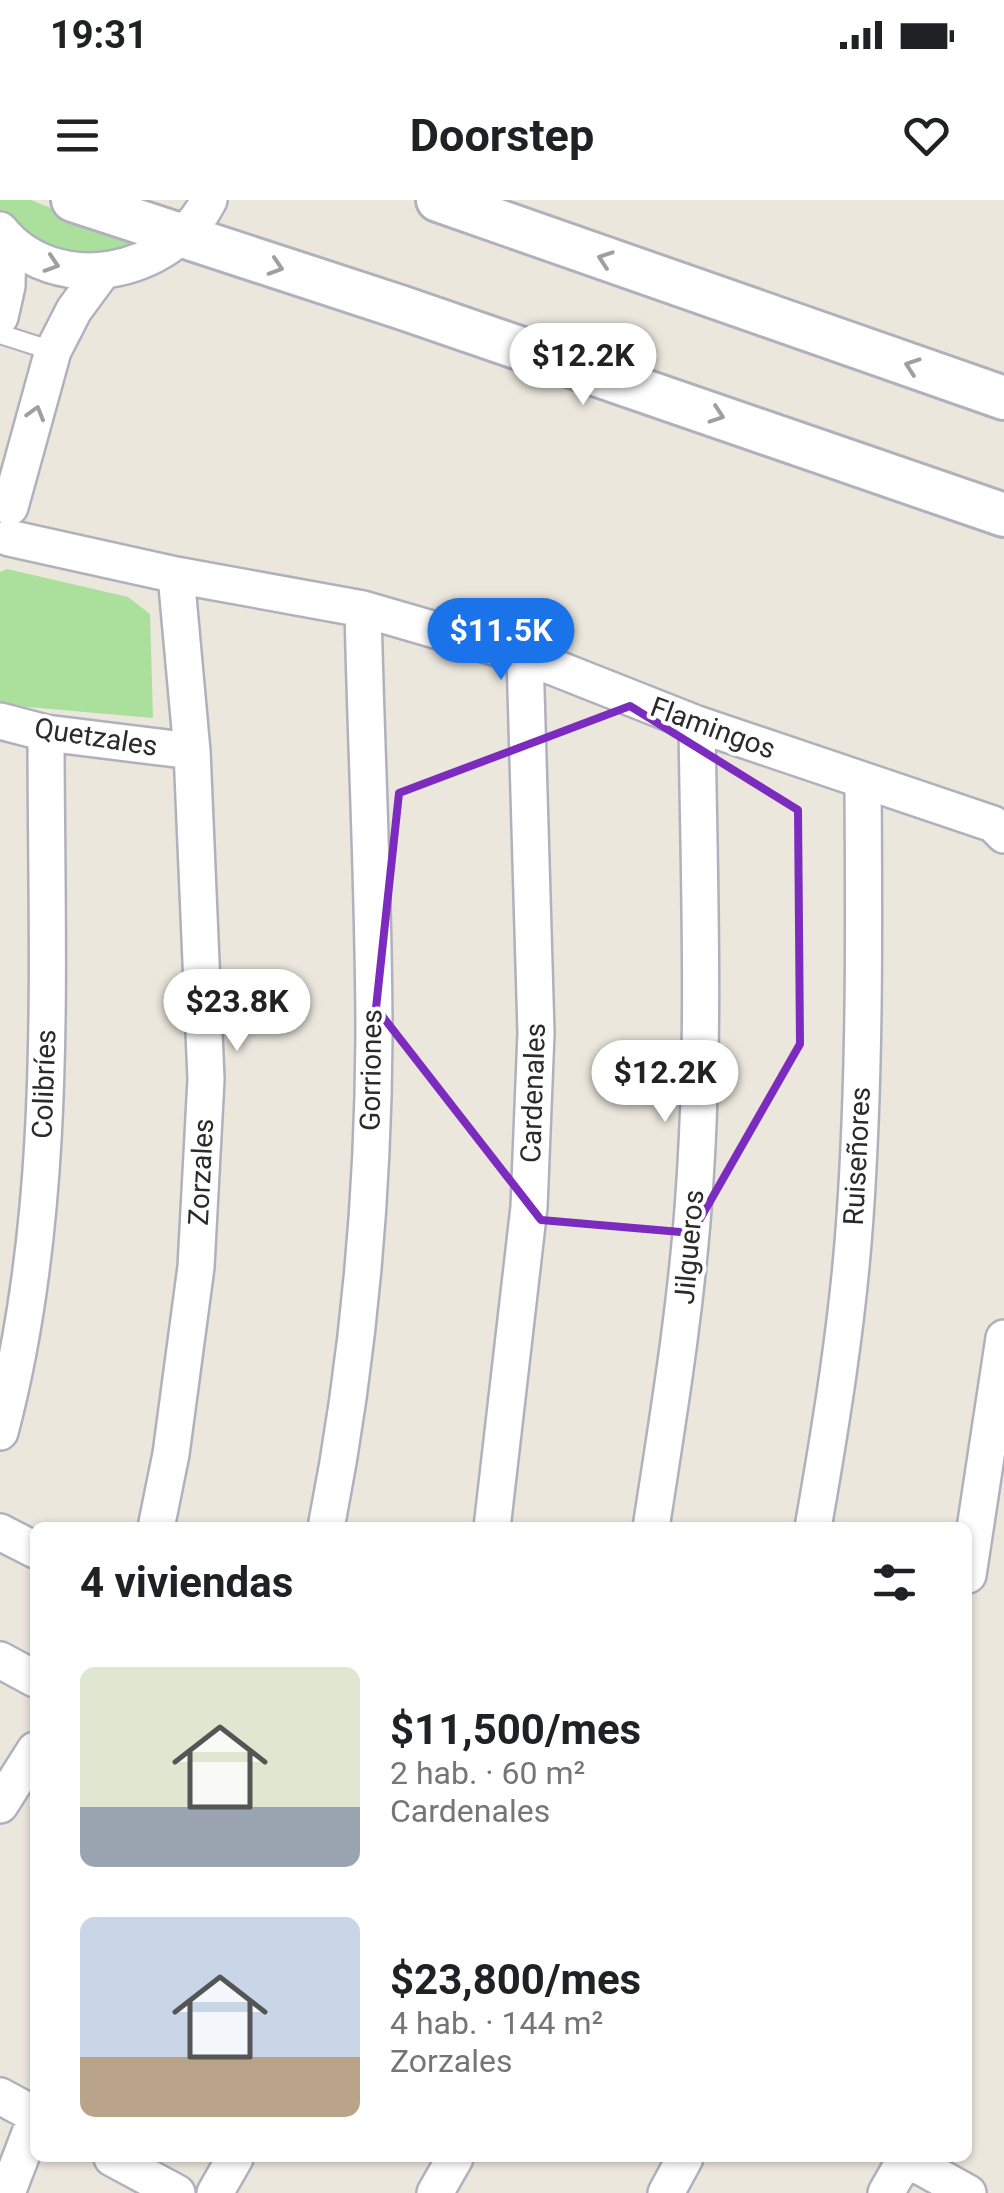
<!DOCTYPE html>
<html lang="es">
<meta charset="utf-8">
<style>
:root{--surface:#fff;--page:#f2f2f2;--text:#202124;--muted:#757577;--accent:#1a73e8}
body{margin:0;font-family:Roboto,sans-serif;background:var(--page);color:var(--text);height:100vh;display:flex;flex-direction:column;font-size:38px;white-space:nowrap}
*{box-sizing:border-box;margin:0}
p{font-size:32px;color:var(--muted)}
.icon{flex:none;width:55px;height:55px;fill:none;stroke:currentColor;stroke-width:2;stroke-linecap:round;stroke-linejoin:round}
.map{position:relative;flex:1;overflow:hidden}
.drawer{position:absolute;left:30px;top:1322px;width:942px;height:640px;display:flex;flex-direction:column;background:var(--surface);border-radius:15px;box-shadow:0 2px 8px #0004}
.drawer>*{flex:none}
.price{position:absolute;translate:-50% -85px;padding:0 22px;border-radius:35px;background:#fff;color:#222;font-size:32px;line-height:65px;filter:drop-shadow(0 2px 5px #0008)}
.price::after{content:'';position:absolute;left:50%;top:60px;width:30px;height:22px;margin-left:-15px;background:inherit;clip-path:polygon(0 0,100% 0,50% 100%)}
.price.active{background:var(--accent);color:#fff}
ul{padding:0;list-style:none}
li{display:flex;align-items:center;gap:30px;height:250px;padding:0 50px}
li span{display:grid;place-items:center;flex:none;width:280px;height:200px;border-radius:15px;color:#555}
li>.icon{margin-inline-start:auto}
span .icon{width:120px;height:120px;fill:#fffc;stroke-width:1}
li b{font-size:42px}
h2{display:flex;justify-content:space-between;align-items:center;height:120px;padding:0 50px;font-size:42px}
.status{display:flex;justify-content:space-between;align-items:center;height:70px;padding:0 50px;background:var(--surface);direction:ltr}
.status svg{height:28px;fill:currentColor}
header{display:flex;justify-content:space-between;align-items:center;height:130px;padding:0 50px;background:var(--surface);font-size:45px;font-weight:700}
.map>svg:first-child{display:block}
</style>
<div class="status"><b>19:31</b><svg viewBox="0 0 49 12"><path d="M0 12V9h3v3zM5 12V6h3v6zM10 12V3h3v9zM15 12V0h3v12zM26 1h20v11H26zM47 4h2v5h-2z"/></svg></div>
<header><svg class="icon" aria-label="menu" viewBox="0 0 24 24"><path d="M4 6h16M4 12h16M4 18h16"/></svg>Doorstep<svg class="icon" aria-label="heart" viewBox="0 0 24 24"><path d="M12 20l-8-8c-3-5 5-10 8-4 3-6 11-1 8 4z"/></svg></header>
<div class="map">
<svg width="1004" height="1993" viewBox="0 0 1004 1993">
<rect width="100%" height="100%" fill="#ebe7dd"/>
<!-- green -->
<path fill="#abdf9c" d="M0,0H31L138,44L80,58L37,48L0,16Z
M7,369L128,397L150,414L153,518L16,506L0,502V372Z"/>
<g fill="none" stroke-linecap="round" stroke-linejoin="round">
<defs>
<path id="service" d="M0,134L53,151"/>
<path id="minor" d="M0,30C55,99 172,75 209,0
M0,117L7,86L8,40
M10,307L53,151L74,110L102,72
M9,338L176,375L363,409L449,434L525,456L697,524L993,624L1004,635
M0,521L46,533L192,551
M0,1232C60,1005 46,765 46,533
M156,1328L171,1254L196,1067L206,879L192,551L176,375
M326,1328C358,1166 373,1000 374,836C374,694 366,551 363,409
M492,1328L529,1007L536,833L525,456
M651,1328C669,1212 688,1097 695,980C705,828 699,676 697,524
M813,1328C831,1225 848,1121 855,1017C865,873 864,727 863,582
M0,1332L35,1350
M968,1375L1004,1138
M0,1460L35,1479
M0,1605L35,1550
M0,1896L35,1915
M112,1958L177,1993
M905,1958L968,1993
M7,1993L35,1920
M215,1993L235,1958
M435,1993L455,1958
M666,1993L685,1958
M886,1993L906,1958"/>
<path id="tertiary" d="M73,0L403,108L1004,315
M438,0L1004,198"/>
</defs>
<!-- service casing -->
<use href="#service" stroke="#b0b1bd" stroke-width="22"/>
<!-- minor casing -->
<use href="#minor" stroke="#b0b1bd" stroke-width="40"/>
<!-- tertiary casing -->
<use href="#tertiary" stroke="#b0b1bd" stroke-width="48"/>
<!-- service -->
<use href="#service" stroke="#fff" stroke-width="18"/>
<!-- minor -->
<use href="#minor" stroke="#fff" stroke-width="35"/>
<!-- tertiary -->
<use href="#tertiary" stroke="#fff" stroke-width="42"/>
</g>
<!-- one-way arrows -->
<defs><path id="oneway-chevron" d="M-2-3.5L2.5 0L-2 3.5" fill="none" stroke-width="1.6" stroke-linecap="round" stroke-linejoin="round" transform="scale(2.5)"/></defs>
<g stroke="#9f9f9f">
<use href="#oneway-chevron" transform="translate(605 59) rotate(-161)"/>
<use href="#oneway-chevron" transform="translate(52 64) rotate(18)"/>
<use href="#oneway-chevron" transform="translate(276 67) rotate(18)"/>
<use href="#oneway-chevron" transform="translate(912 166) rotate(-161)"/>
<use href="#oneway-chevron" transform="translate(36 213) rotate(-74)"/>
<use href="#oneway-chevron" transform="translate(717 215) rotate(19)"/>
</g>
<!-- marked area -->
<path fill="none" stroke="#7b2cbf" stroke-width="8" stroke-linejoin="round" d="M630,506L798,610L800,844L692,1033L541,1020L376,808L399,593Z"/>
<g text-anchor="middle" dominant-baseline="central" stroke-width="8" stroke-linejoin="round" paint-order="stroke">
<!-- street labels -->
<g font-size="28" fill="#2a2a2a" stroke="#fff">
<text transform="translate(713 528) rotate(20)">Flamingos</text>
<text transform="translate(96 537) rotate(9)">Quetzales</text>
<text transform="translate(371 870) rotate(-89)">Gorriones</text>
<text transform="translate(44 884) rotate(-88)">Colibríes</text>
<text transform="translate(533 893) rotate(-88)">Cardenales</text>
<text transform="translate(857 956) rotate(-87)">Ruiseñores</text>
<text transform="translate(201 972) rotate(-87)">Zorzales</text>
<text transform="translate(689 1047) rotate(-85)">Jilgueros</text>
</g>
</g>
</svg>
<b class="price" style="left:583px;top:208px">$12.2K</b>
<b class="price active" style="left:501px;top:483px">$11.5K</b>
<b class="price" style="left:237px;top:854px">$23.8K</b>
<b class="price" style="left:665px;top:925px">$12.2K</b>
<section class="drawer">
<h2>4 viviendas<svg class="icon" aria-label="filters" viewBox="0 0 24 24"><path d="M4 7h16M4 17h16"/><circle cx="9" cy="7" r="2"/><circle cx="15" cy="17" r="2"/></svg></h2>
<ul>
<li><span style="background:linear-gradient(#dfe7d0 70%,#9aa5b1 0)"><svg class="icon" aria-label="home" viewBox="0 0 24 24"><path d="M3 11l9-7 9 7M6 9v11h12V9"/></svg></span><div><b>$11,500/mes</b><p>2 hab. · 60 m²</p><p>Cardenales</p></div></li>
<li><span style="background:linear-gradient(#c9d6e8 70%,#b9a48a 0)"><svg class="icon" aria-label="home" viewBox="0 0 24 24"><path d="M3 11l9-7 9 7M6 9v11h12V9"/></svg></span><div><b>$23,800/mes</b><p>4 hab. · 144 m²</p><p>Zorzales</p></div></li>
</ul>
</section>
</div>
